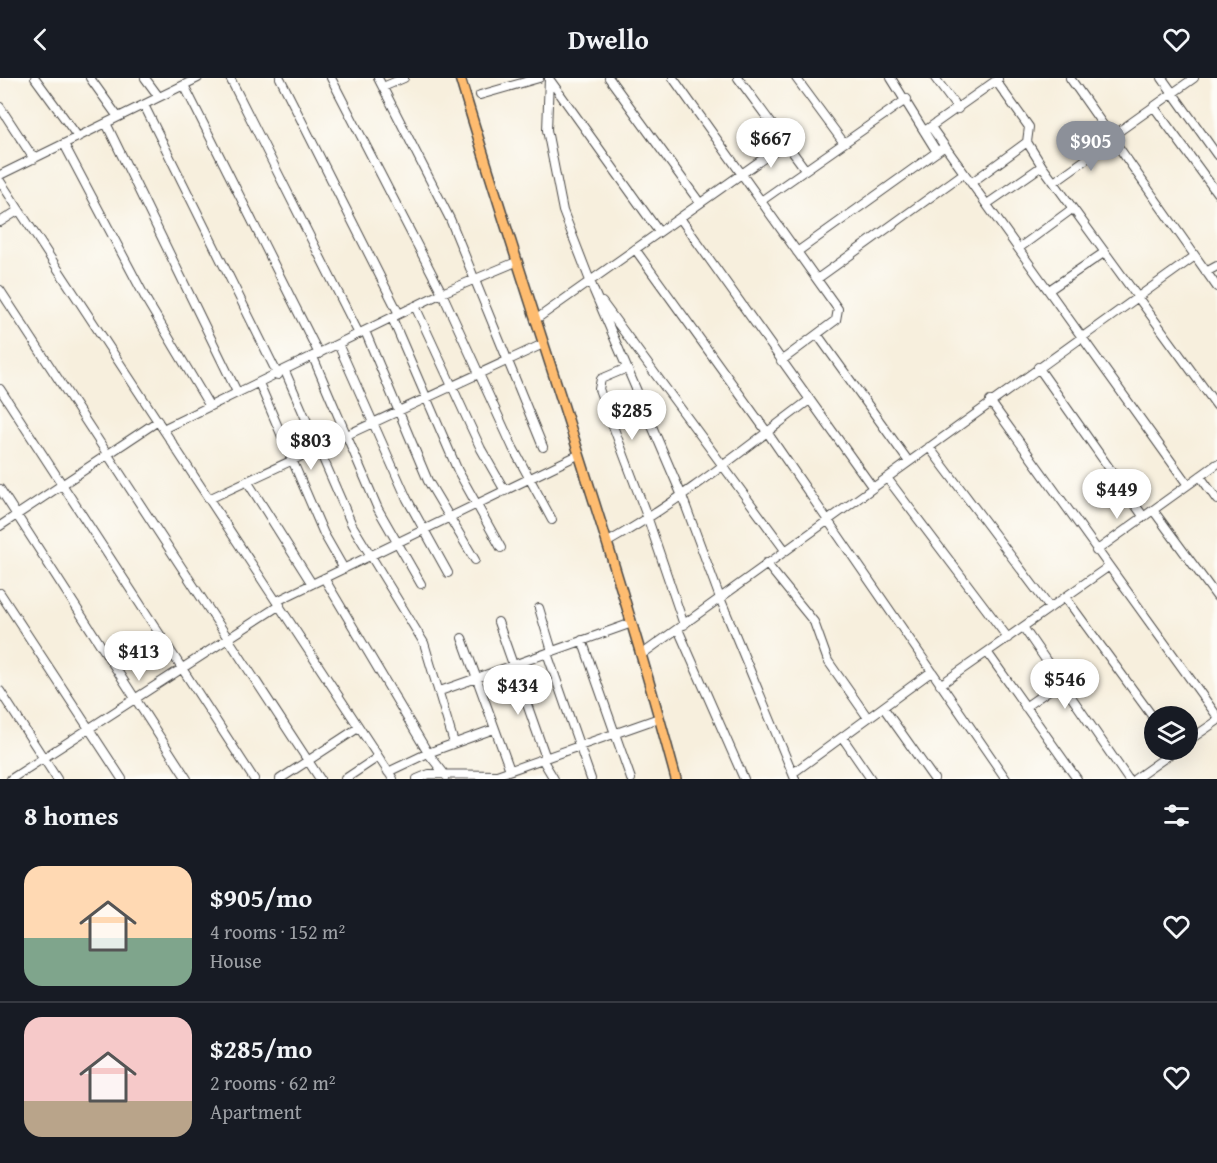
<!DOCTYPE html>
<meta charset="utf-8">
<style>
:root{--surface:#171b24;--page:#242831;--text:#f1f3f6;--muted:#9ea1a6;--line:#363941;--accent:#8c9099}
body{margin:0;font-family:"Gentium Book Plus",serif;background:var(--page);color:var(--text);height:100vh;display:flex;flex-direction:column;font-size:22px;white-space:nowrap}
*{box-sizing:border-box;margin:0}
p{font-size:20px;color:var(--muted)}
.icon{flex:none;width:33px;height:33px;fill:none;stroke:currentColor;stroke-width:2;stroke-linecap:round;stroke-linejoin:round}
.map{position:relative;height:701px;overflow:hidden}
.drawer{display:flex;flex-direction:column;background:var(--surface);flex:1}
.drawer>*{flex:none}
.buttons{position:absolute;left:1144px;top:628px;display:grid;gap:12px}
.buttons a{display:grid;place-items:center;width:54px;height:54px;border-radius:50%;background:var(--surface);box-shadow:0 6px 24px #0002;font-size:30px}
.price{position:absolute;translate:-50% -51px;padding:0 14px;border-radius:21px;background:#fff;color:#222;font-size:20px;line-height:39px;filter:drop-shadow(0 2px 3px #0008)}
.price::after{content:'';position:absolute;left:50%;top:36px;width:18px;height:14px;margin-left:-9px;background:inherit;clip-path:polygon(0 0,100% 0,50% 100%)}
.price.selected{background:var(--accent);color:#fff}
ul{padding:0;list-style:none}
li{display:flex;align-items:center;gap:18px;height:150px;padding:0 24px}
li+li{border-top:2px solid var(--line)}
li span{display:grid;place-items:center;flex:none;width:168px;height:120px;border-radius:18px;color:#555}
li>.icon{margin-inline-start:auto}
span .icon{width:72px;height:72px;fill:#fffc;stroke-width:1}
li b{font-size:26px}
h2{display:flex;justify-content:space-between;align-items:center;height:72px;padding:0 24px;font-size:26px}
header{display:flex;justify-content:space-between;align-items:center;height:78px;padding:0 24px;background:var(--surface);font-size:27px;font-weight:700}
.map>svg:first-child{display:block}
</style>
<header><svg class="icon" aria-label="back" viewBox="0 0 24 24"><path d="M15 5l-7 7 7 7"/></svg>Dwello<svg class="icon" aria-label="heart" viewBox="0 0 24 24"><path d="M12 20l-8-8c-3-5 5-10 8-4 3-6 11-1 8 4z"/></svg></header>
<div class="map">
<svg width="1217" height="701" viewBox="0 0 1217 701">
<rect width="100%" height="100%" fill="#fdfcf7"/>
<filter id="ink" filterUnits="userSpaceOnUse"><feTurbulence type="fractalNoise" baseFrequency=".0167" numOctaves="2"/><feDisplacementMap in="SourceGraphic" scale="12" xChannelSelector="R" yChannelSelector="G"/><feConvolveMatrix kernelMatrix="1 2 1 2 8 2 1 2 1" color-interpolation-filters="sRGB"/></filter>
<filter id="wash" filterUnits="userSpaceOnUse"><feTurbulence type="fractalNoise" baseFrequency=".008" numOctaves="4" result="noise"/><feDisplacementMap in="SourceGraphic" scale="24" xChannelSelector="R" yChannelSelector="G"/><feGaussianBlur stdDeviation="1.35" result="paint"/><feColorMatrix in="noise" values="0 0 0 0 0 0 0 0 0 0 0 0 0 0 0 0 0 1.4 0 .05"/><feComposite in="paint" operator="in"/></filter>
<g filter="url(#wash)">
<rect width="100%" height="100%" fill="#f7efdd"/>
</g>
<g filter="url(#ink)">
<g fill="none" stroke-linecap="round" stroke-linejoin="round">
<defs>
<path id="minor" d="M35,0L78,59
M90,0L118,39
M145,0L159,19
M230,0L359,256
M280,0L399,236
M331,0L442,215L513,370L552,442
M378,0L450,141L543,369
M549,0L547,52L563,133L594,213L682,418L720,520L795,701
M609,0L700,125
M673,0L838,231L836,242L781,283
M738,0L805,91
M796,0L844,65
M891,0L937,74
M935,0L958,31
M1070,0L1217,209
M1162,0L1217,77
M550,2L659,154
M996,3L1029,49L1027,64L1042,88L1217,328
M184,7L319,276
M383,9L404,0
M480,17L539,0
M144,27L278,297
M0,29L34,81
M1154,29L1217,115
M106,45L237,314
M931,49L1188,407
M926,52L998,1
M1111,59L1194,0
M64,66L147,223L209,327
M0,97L198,0
M0,103L393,701
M1054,104L1113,62
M971,105L1027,64
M761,123L907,21
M987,126L1042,88
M680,140L873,410
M0,144L19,132
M1019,170L1072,131
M635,171L767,354L1006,701
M797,174L945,68
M1206,194L1217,188
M817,201L964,95
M0,212L320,701
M1049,212L1105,174
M602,224L785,472
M415,228L481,371L505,413
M392,240L458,393L501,470
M535,242L784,66
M365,253L428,403L475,482
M817,256L909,384
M338,266L407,421L448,495
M313,279L378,431L421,506
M1038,289L1143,438
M627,290L601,301L599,311L648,441L684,547
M285,293L352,447L424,565L454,665
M259,305L324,456L344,491
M0,311L254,701
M990,323L1217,638
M163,351L442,215L516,184
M929,369L1050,530
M1200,398L1217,422
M887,400L1008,560
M247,403L312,506
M0,411L187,701
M211,420L543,266
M1153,432L1217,519
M0,448L158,343
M608,464C679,424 743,372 808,323
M1096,473L1217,386
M766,485L814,544L828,583L868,640
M324,500L428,675L446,698
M0,515L122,701
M1065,519L1155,642
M277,523L578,377
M539,530L552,573
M498,544L546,680
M1023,549L1128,701
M678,551L744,701
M462,560L510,692
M582,562L631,701
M987,574L1077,701
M547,575L591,701
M641,577L1195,178
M940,607L1108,489
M0,613L57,701
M440,613L632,545
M883,629L934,701
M1025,629L1055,608
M842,659L871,701
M1188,663L1217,643
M542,681L554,701
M388,694L428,675L494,651
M793,695L931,594
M11,701L280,527
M280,701L358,650
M345,701L378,679
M417,701L429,696L497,697L659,640
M1135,701L1176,672"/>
<path id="major" d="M460,0C530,234 613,465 676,701"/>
</defs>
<!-- minor casing -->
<use href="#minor" stroke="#4a4846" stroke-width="10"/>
<!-- major casing -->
<use href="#major" stroke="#4a4846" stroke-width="12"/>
<!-- minor -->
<use href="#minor" stroke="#fff" stroke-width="8"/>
<!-- major -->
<use href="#major" stroke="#febc70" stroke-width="9"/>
</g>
</g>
</svg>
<div class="buttons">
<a><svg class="icon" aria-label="layers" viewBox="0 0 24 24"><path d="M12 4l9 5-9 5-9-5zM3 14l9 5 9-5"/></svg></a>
</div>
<b class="price" style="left:771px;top:91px">$667</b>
<b class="price selected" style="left:1091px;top:94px">$905</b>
<b class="price" style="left:632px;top:363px">$285</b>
<b class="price" style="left:311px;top:393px">$803</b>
<b class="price" style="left:1117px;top:442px">$449</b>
<b class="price" style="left:139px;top:604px">$413</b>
<b class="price" style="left:1065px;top:632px">$546</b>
<b class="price" style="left:518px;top:638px">$434</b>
</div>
<section class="drawer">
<h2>8 homes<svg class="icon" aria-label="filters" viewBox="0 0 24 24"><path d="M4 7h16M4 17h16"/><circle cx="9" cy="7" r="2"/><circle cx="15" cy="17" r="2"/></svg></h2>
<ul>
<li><span style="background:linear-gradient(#ffd9b3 60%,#7fa58c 0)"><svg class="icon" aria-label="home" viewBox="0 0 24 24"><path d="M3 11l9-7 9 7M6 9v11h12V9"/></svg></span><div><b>$905/mo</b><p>4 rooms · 152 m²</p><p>House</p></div><svg class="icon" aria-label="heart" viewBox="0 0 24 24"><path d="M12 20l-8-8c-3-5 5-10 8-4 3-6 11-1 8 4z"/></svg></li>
<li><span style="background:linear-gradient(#f6c9c9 70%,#b9a48a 0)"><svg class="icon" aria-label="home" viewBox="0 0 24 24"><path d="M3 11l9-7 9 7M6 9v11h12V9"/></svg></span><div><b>$285/mo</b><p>2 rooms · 62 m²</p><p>Apartment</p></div><svg class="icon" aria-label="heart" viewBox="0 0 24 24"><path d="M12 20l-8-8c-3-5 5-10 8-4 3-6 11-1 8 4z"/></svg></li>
</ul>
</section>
